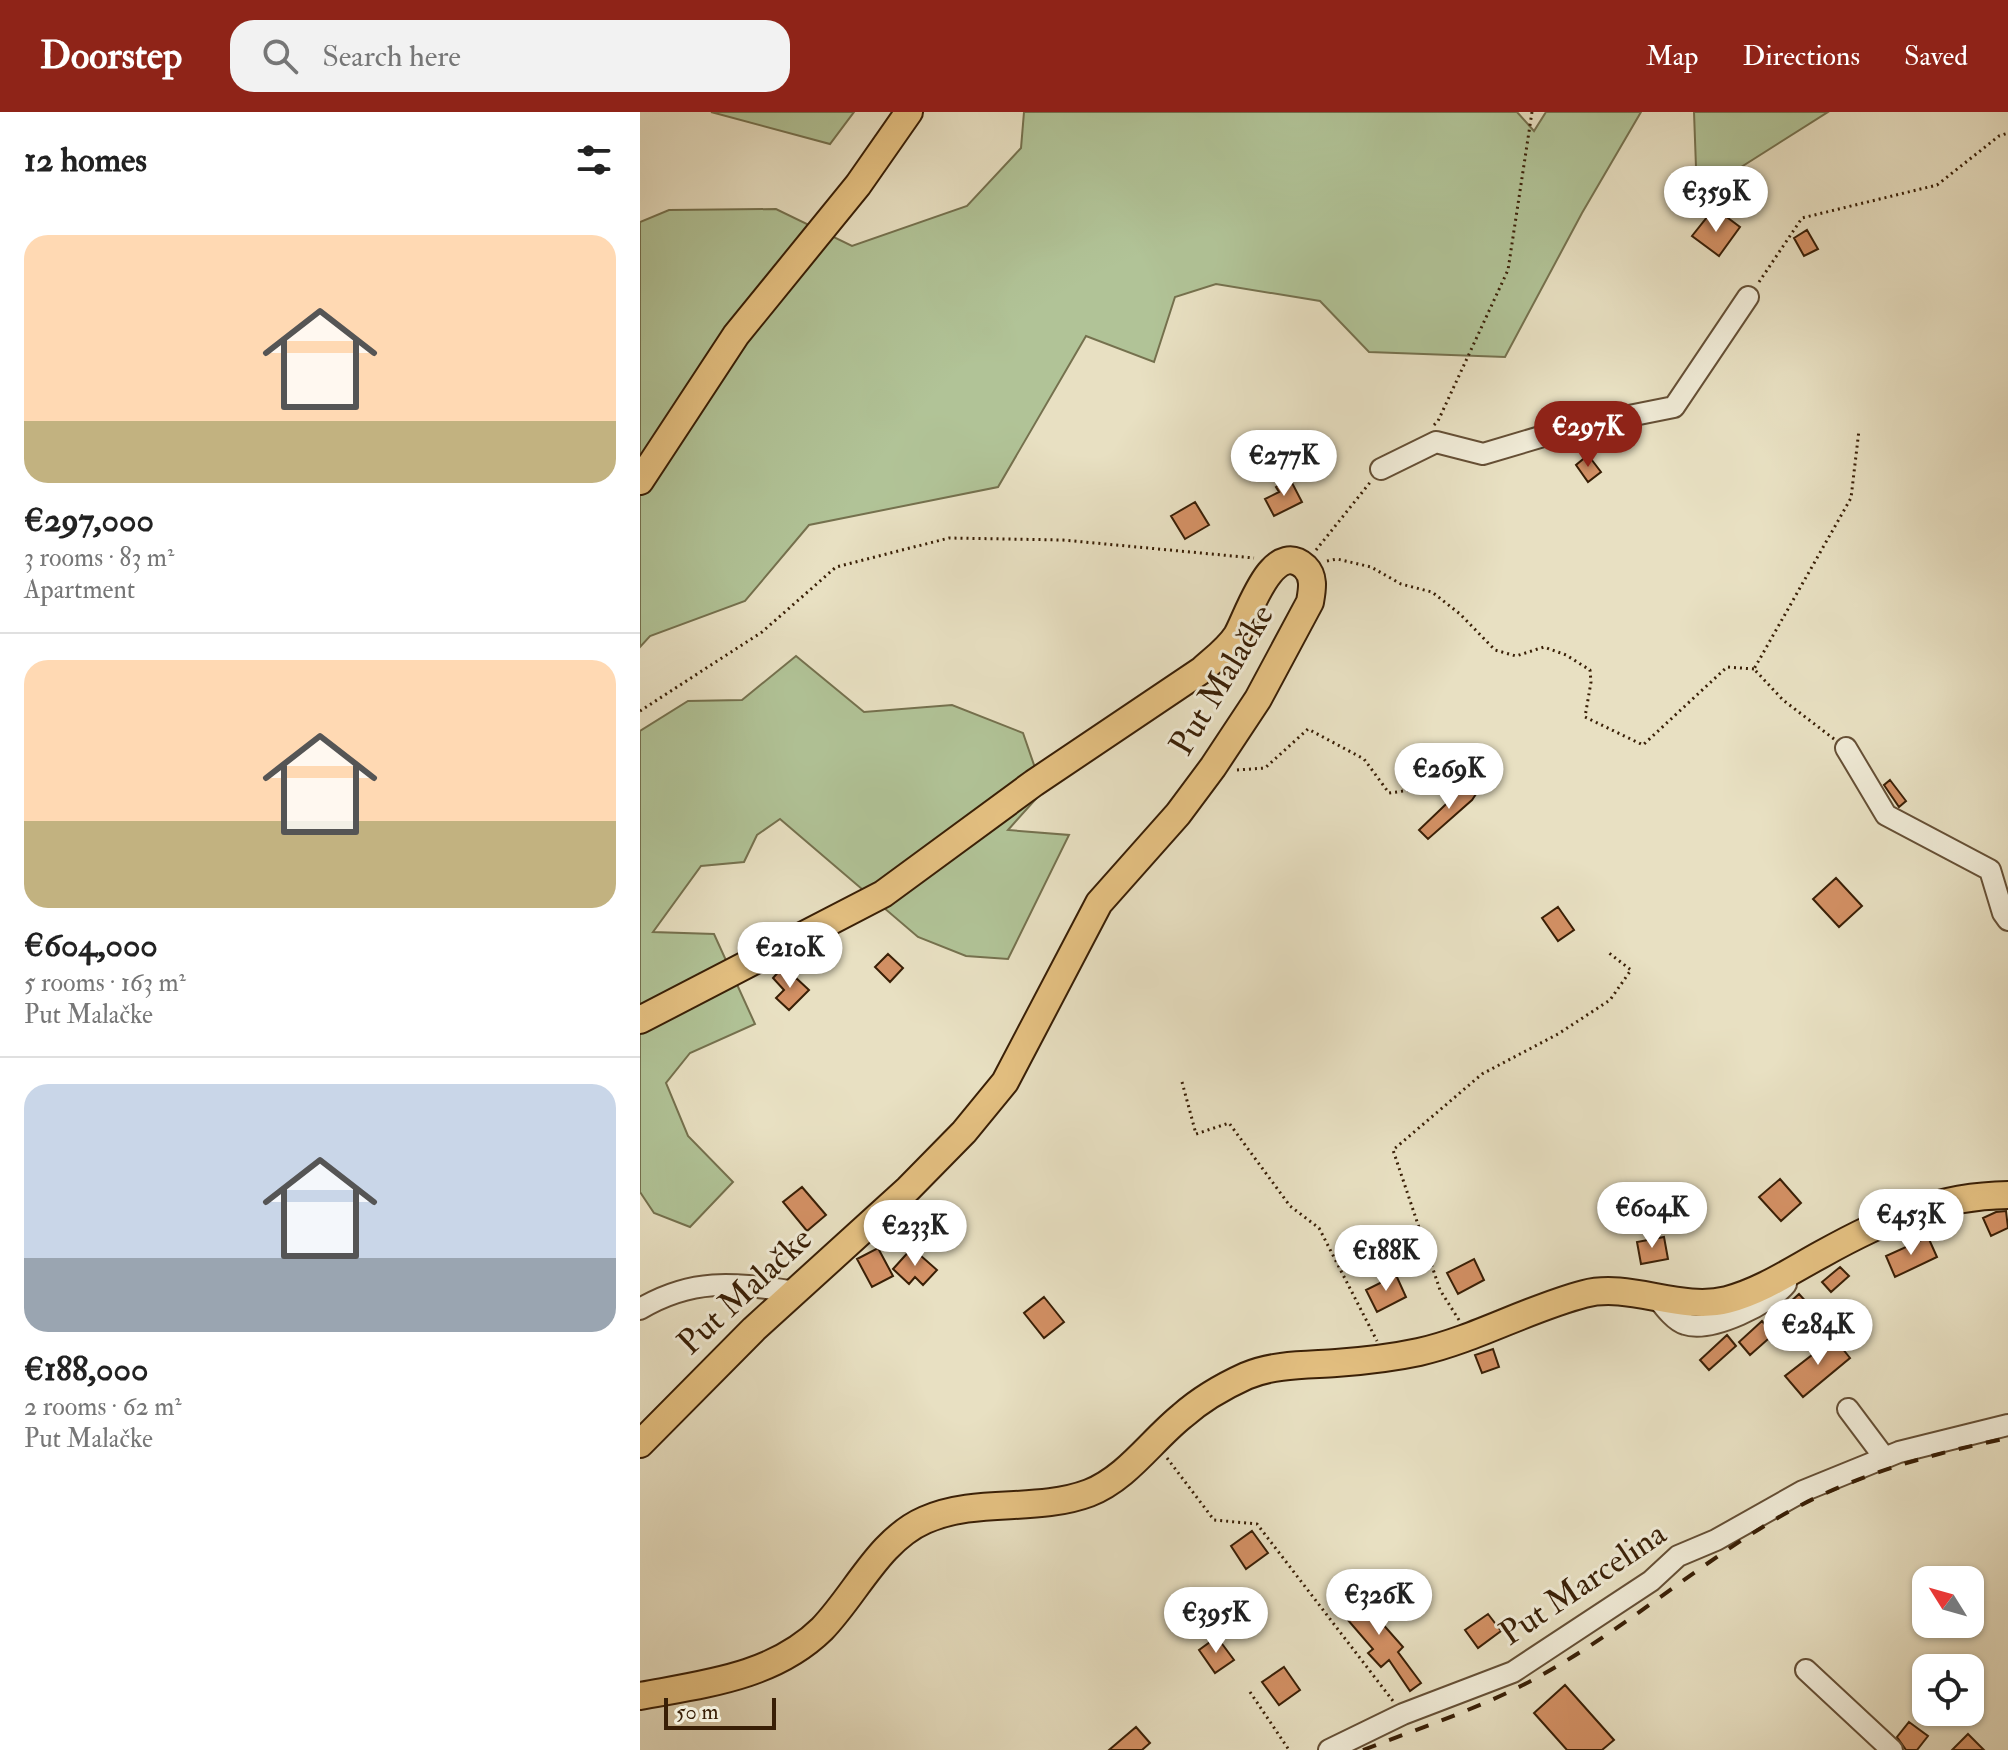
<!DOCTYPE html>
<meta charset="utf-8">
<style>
:root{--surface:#fff;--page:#f2f2f2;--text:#222;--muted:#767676;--line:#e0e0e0;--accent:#8f2418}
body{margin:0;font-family:"IM FELL Double Pica",serif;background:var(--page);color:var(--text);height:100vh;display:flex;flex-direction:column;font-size:30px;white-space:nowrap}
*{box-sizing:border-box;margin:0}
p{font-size:26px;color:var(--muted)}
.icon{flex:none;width:44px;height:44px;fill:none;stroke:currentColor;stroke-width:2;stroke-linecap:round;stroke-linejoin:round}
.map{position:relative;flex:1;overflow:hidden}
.drawer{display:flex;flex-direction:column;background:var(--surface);width:640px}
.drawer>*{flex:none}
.needle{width:52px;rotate:307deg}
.controls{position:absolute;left:1272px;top:1454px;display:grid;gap:16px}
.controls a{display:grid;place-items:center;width:72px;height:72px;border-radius:16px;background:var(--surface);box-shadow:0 2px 6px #0004;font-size:40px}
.scale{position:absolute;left:24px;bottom:20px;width:112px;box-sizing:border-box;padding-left:8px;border:4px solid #391f06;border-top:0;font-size:22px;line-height:28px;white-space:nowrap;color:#391f06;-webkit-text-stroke:6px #f0ebd7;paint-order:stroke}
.price{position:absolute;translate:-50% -68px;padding:0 18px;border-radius:28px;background:#fff;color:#222;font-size:26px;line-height:52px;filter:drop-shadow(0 2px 4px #0008)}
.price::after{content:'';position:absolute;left:50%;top:48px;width:24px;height:18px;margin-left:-12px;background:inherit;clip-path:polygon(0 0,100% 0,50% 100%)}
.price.on{background:var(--accent);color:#fff}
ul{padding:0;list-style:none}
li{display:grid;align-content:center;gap:16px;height:424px;padding:0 24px}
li+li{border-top:2px solid var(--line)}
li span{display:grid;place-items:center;height:248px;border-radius:24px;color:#555}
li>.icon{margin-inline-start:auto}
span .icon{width:144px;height:144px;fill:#fffc;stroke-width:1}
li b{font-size:34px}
h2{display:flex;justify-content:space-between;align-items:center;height:96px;padding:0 24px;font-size:34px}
header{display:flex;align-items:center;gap:48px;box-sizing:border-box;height:112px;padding:0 40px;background:var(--accent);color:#fff}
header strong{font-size:38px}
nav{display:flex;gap:44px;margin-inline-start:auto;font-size:28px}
.search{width:560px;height:72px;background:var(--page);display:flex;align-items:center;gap:20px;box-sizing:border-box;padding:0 28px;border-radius:24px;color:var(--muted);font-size:30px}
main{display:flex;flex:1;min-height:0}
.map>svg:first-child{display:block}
</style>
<header>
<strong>Doorstep</strong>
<div class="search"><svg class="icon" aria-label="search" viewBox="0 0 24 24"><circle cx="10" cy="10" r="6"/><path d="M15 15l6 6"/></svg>Search here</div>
<nav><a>Map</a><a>Directions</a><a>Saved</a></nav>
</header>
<main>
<section class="drawer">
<h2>12 homes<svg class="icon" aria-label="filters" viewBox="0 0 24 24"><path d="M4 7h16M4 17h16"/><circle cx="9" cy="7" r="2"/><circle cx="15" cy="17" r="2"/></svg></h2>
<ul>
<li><span style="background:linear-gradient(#ffd9b3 75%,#c2b280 0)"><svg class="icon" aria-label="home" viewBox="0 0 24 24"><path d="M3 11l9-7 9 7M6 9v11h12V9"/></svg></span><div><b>€297,000</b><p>3 rooms · 83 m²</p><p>Apartment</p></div></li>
<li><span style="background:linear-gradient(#ffd9b3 65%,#c2b280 0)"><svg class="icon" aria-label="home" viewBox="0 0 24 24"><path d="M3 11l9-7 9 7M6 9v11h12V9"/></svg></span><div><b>€604,000</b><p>5 rooms · 163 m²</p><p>Put Malačke</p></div></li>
<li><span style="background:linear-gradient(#c9d6e8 70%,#9aa5b1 0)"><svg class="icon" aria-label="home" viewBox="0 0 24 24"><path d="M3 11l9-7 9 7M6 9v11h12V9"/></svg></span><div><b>€188,000</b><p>2 rooms · 62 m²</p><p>Put Malačke</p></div></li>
</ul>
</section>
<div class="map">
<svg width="1368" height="1638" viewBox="0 0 1368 1638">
<rect width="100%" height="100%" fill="#e8e0c2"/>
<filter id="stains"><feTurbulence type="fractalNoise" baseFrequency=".0025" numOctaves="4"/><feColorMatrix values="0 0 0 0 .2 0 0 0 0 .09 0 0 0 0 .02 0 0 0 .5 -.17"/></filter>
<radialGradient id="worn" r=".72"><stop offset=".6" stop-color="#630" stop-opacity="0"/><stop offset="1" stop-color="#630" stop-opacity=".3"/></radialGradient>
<!-- green -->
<path fill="#b1c397" stroke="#75714e" stroke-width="2" d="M71,0H214L190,32Z
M384,0H877L894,19L906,0H1001L942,101L865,245L729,240L680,189L576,172L535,185L514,250L446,224L358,375L169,413L105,489L10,524L0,535V110L29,98L136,97L212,134L327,94L381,36Z
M1054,0H1188L1057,83Z
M156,544L224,600L312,593L383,621L403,679L368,718L429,723L368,847L326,844L278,825L140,707L117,723L104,750L61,754L13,820L74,822L115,912L50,941L26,971L48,1024L93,1070L50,1115L14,1101L0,1080V619L48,589L102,588Z"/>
<!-- building -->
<path fill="#d39064" stroke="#391f06" stroke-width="2" d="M1084,103L1100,115L1079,144L1052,124L1068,104L1078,112Z
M1167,118L1178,137L1164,144L1154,126Z
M948,343L961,360L948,370L936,353Z
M650,367L662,390L634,404L625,387L639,380L636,375Z
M555,390L569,413L545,427L531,404Z
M1250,668L1266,689L1259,695L1244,673Z
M827,672L838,679L832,688L788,727L779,718Z
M1196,766L1222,794L1199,815L1173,787Z
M918,795L934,818L918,829L902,806Z
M248,842L263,856L250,870L235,855Z
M141,857L153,869L156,866L169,878L149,898L136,886L144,878L133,866Z
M1140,1067L1161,1091L1141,1109L1119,1085Z
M162,1075L186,1103L167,1119L143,1090Z
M1366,1099L1368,1116L1351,1124L1343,1106L1356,1100Z
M1024,1125L1028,1147L1001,1152L997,1130Z
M1288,1125L1297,1145L1255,1165L1246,1144Z
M238,1136L253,1164L232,1175L217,1147Z
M272,1136L297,1158L283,1173L275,1165L269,1172L253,1157Z
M834,1147L844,1168L818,1182L807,1161Z
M1200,1155L1209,1164L1191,1180L1182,1170Z
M756,1163L766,1185L737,1200L726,1178Z
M1159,1182L1179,1204L1156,1225L1144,1213L1110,1243L1099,1230L1122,1209L1125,1213Z
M404,1185L424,1210L404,1226L384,1201Z
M1087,1223L1096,1234L1069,1258L1060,1248Z
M1194,1226L1210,1246L1163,1285L1145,1264Z
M853,1237L859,1255L842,1261L835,1243Z
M612,1419L628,1441L606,1457L591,1434Z
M725,1479L746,1503L740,1509L763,1535L758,1540L781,1571L770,1579L749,1548L741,1555L728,1541L733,1537L701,1500Z
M552,1499L561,1509L547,1522L538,1512Z
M848,1502L861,1519L838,1536L825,1518Z
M577,1525L594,1548L575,1561L559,1538Z
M644,1555L660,1578L639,1593L622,1570Z
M925,1573L974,1628L962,1638H927L894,1601Z
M1269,1610L1288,1624L1277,1638H1266L1257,1625Z
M496,1615L510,1631L502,1638H469Z
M1328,1622L1344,1638H1312Z"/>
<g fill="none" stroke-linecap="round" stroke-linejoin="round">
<defs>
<path id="minor" d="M741,357L796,330L843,342L934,315L1034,295L1108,185
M1206,636L1246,703L1350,758L1363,801L1368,808
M1018,1187C1025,1196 1035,1209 1045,1212C1071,1221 1131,1191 1146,1172
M0,1197C56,1164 97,1172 157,1180
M1208,1297L1244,1345
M1166,1558L1252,1638
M689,1638L763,1602L873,1560L1011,1469L1038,1444L1076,1428L1163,1379L1259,1340L1368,1313"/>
<path id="major" d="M0,369L96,223L218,73L269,0
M0,908L243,782L394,671L562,558C574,547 588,537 597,523C608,504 632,425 665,455C675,465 672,478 670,490L618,587L573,655L538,702L459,791L365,970L324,1020L268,1077L114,1217L0,1332
M0,1584C64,1572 133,1565 182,1517C216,1482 239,1428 285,1408C337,1385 396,1401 449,1381C487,1366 511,1329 542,1304C560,1288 584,1274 606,1264C634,1252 667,1253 696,1251C724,1249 751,1246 779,1240C836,1227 887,1197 944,1182C990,1170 1040,1200 1087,1188C1121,1179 1151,1159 1182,1142C1243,1108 1297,1084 1368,1083"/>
</defs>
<!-- minor casing -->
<use href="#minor" stroke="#654f35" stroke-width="24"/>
<!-- major casing -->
<use href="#major" stroke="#391f06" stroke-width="30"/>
<!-- path -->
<path stroke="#391f06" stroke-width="3" stroke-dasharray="2 4" stroke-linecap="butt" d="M1119,170L1162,106L1297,73L1359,24L1368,21
M794,313L798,309L868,158L892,0
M676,438L732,368
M687,449L697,447L731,455L761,472L792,480L820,502L855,538L876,544L904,535L926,543L950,558L951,570L945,605L1003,633L1087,555L1114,557
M0,599L122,520L196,455L309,426L423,428L614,446
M1194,627L1143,588L1114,557L1211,386L1219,318
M597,658L625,656L668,617L724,647L749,681L786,676
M542,970L556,1022L589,1011L650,1094L679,1116L737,1229
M819,1208L800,1178L753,1038L842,962L918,922L970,888L991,858L969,841
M527,1346L574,1408L617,1412L753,1589
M610,1580L649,1638"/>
<!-- minor -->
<use href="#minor" stroke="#f0ebd7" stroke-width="20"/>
<!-- major -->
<use href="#major" stroke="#e4c081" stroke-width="26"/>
<!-- rail -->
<path stroke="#391f06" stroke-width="4" stroke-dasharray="14 14" stroke-linecap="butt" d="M723,1638C785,1614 850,1593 907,1560C992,1512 1065,1446 1150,1399C1219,1361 1292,1342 1368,1326"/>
</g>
<g text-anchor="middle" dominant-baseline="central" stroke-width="6" stroke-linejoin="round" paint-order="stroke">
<!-- street labels -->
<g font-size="34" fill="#391f06" stroke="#f0ebd7">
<text transform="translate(582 568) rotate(-59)">Put Malačke</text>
<text transform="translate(105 1179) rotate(-43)">Put Malačke</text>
<text transform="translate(943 1472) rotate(-34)">Put Marcelina</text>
</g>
</g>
<rect width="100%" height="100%" filter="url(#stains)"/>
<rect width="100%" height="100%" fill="url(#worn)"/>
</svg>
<div class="controls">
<a><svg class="needle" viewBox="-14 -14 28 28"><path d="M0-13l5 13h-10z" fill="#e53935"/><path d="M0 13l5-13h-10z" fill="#767676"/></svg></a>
<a><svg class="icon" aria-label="locate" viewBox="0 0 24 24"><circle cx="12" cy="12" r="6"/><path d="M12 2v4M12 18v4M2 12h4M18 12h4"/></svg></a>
</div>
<div class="scale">50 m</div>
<b class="price" style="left:1076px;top:122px">€359K</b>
<b class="price on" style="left:948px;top:357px">€297K</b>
<b class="price" style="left:644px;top:386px">€277K</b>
<b class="price" style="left:809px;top:699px">€269K</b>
<b class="price" style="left:150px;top:878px">€210K</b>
<b class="price" style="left:1012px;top:1138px">€604K</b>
<b class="price" style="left:1271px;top:1145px">€453K</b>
<b class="price" style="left:275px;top:1156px">€233K</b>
<b class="price" style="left:746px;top:1181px">€188K</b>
<b class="price" style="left:1178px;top:1255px">€284K</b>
<b class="price" style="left:739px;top:1525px">€326K</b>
<b class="price" style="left:576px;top:1543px">€395K</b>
</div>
</main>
